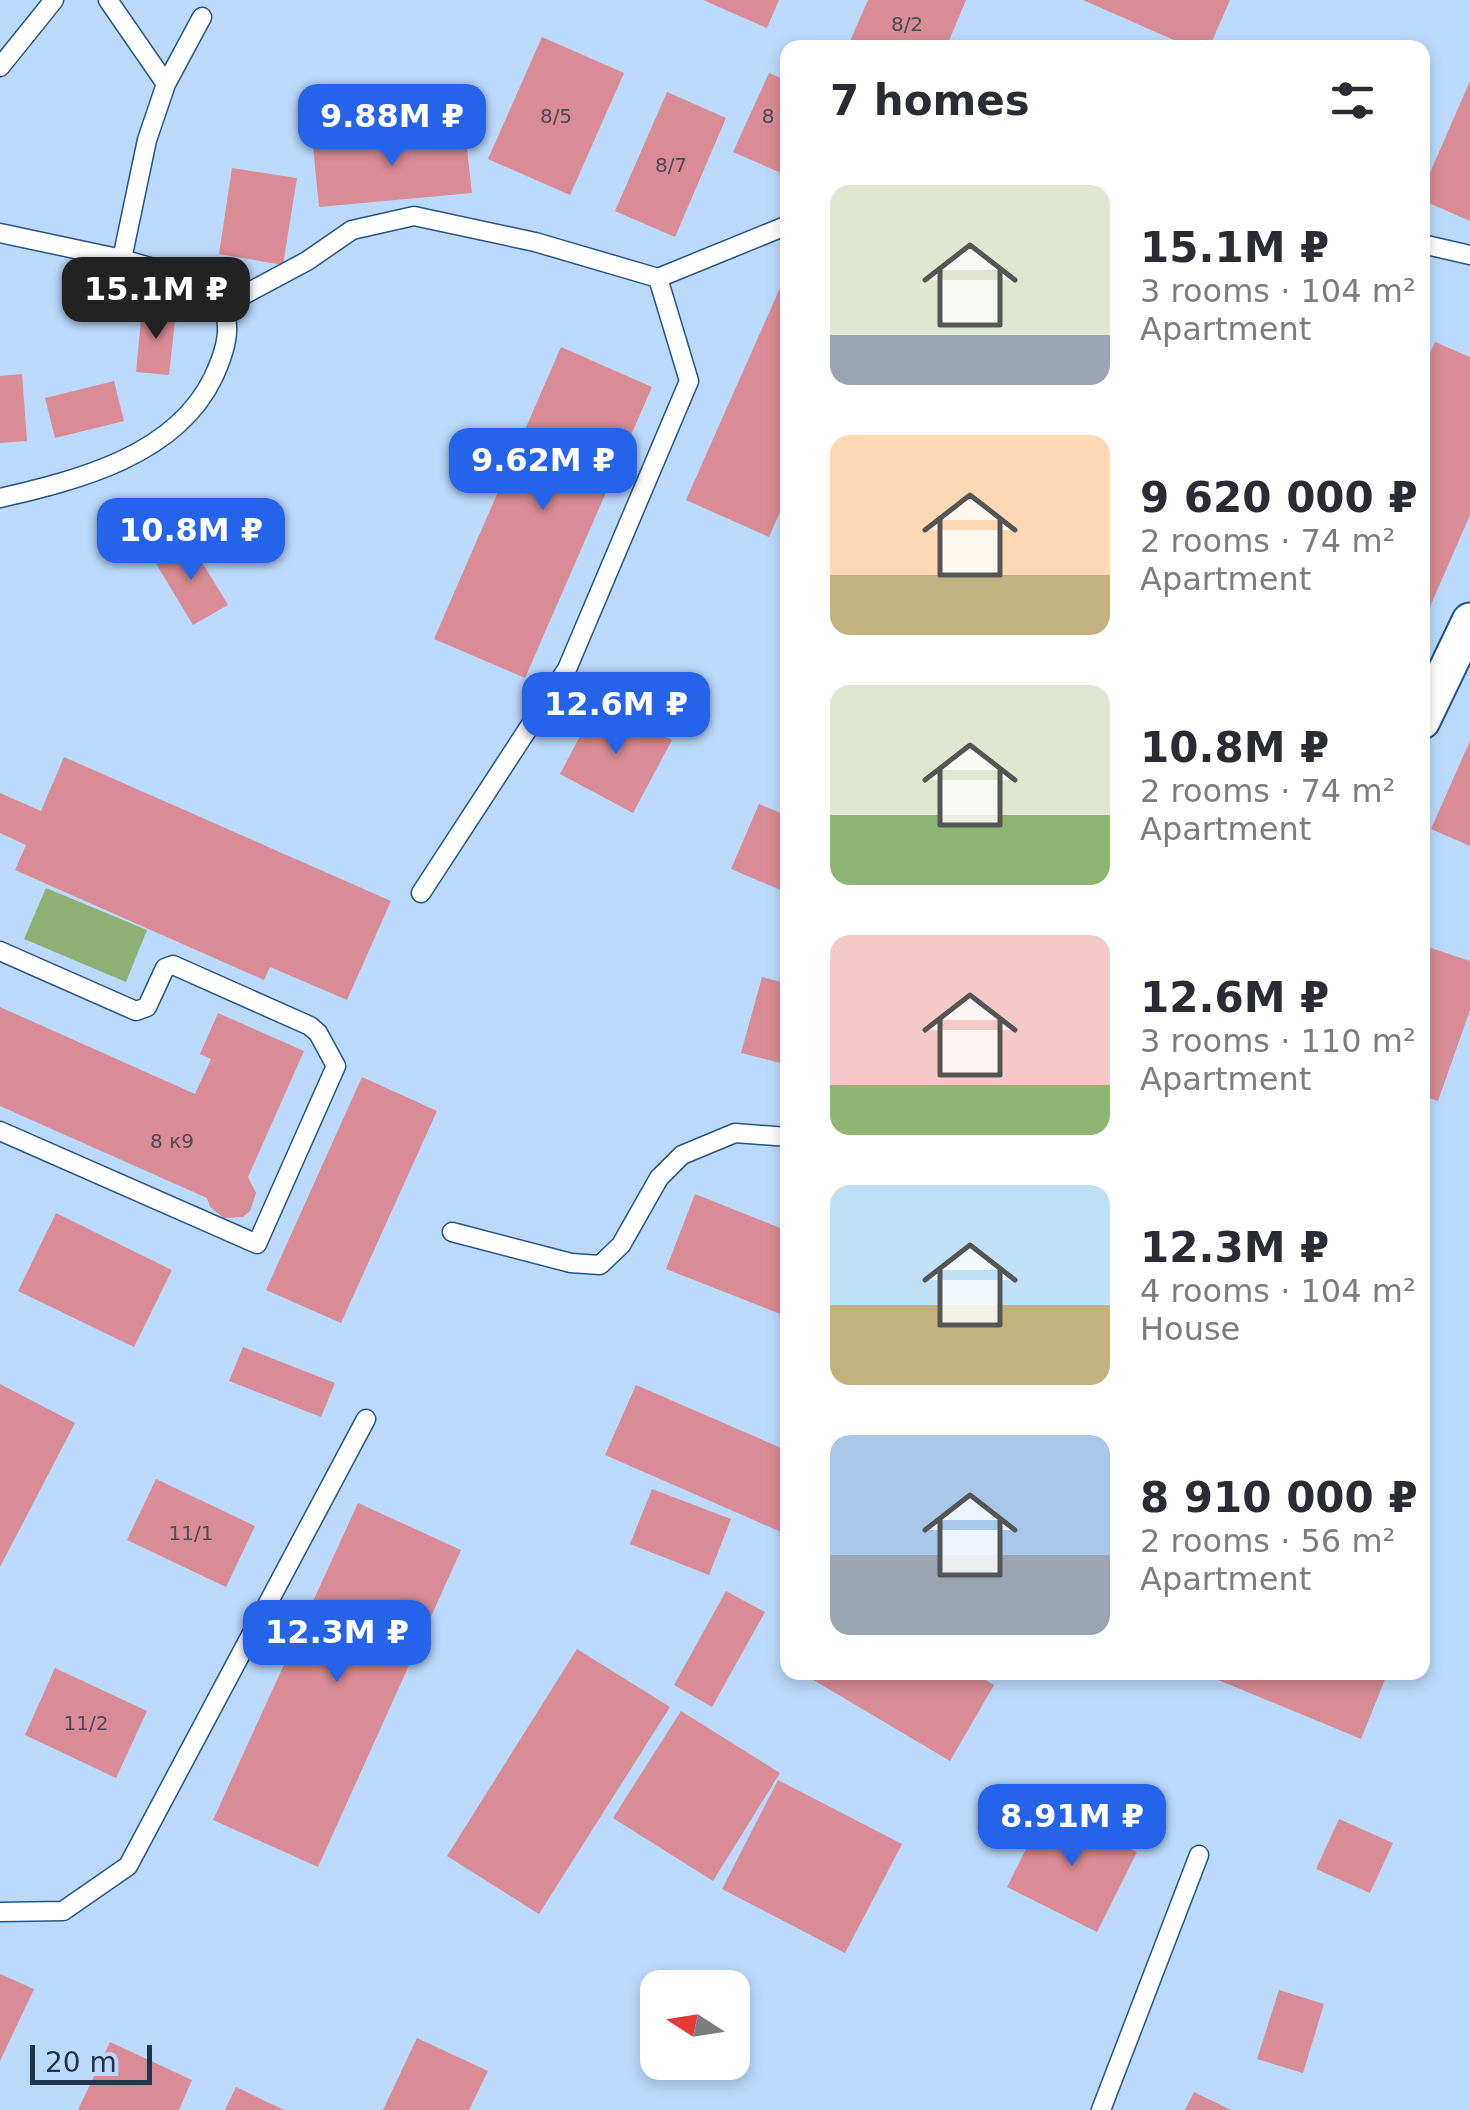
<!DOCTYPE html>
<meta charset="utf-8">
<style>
:root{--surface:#fff;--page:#f7f7f7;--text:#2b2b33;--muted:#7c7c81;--accent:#2563eb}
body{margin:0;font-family:"DejaVu Sans",sans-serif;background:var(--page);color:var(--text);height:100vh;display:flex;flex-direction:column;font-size:38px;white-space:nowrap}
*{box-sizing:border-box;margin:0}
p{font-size:32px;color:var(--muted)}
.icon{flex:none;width:55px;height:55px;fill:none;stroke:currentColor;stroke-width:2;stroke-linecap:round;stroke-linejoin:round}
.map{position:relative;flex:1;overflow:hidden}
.sheet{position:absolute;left:780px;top:40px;width:650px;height:1640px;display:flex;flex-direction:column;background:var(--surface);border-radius:20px;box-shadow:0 5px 15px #0003}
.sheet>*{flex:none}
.needle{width:65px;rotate:282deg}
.buttons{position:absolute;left:640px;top:1970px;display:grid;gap:20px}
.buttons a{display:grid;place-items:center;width:110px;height:110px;border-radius:20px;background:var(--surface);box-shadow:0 5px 15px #0003;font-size:50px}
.scale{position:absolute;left:30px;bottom:25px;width:122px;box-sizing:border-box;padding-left:10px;border:5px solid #20344a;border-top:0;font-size:28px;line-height:35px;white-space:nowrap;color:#20344a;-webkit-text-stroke:8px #bbd9fb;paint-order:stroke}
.price{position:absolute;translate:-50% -85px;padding:0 22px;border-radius:20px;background:var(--accent);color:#fff;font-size:32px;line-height:65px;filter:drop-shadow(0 2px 5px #0008)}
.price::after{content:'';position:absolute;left:50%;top:60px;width:30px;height:22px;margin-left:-15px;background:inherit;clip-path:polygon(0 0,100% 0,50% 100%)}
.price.selected{background:#222;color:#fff}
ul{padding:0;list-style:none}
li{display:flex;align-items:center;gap:30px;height:250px;padding:0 50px}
li span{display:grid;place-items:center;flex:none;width:280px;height:200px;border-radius:20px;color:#555}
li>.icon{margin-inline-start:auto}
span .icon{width:120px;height:120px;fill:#fffc;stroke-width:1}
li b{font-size:42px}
h2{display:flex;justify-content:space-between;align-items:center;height:120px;padding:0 50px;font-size:42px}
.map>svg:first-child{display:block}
</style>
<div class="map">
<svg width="1470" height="2110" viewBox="0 0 1470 2110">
<rect width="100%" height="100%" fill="#bbd9fb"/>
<!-- green -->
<path fill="#8fb075" d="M46,888L147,930L126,982L24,939Z"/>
<!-- building -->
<path fill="#d98c95" d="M703,0H779L767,28Z
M868,0H966L946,48H847Z
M1083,0H1230L1209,48H1192Z
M542,37L624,73L570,195L488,159Z
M769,73L788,81V176L733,152Z
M1470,81V221L1422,200V191Z
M667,92L726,118L675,237L615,211Z
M465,131L472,193L319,207L313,146Z
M232,168L297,178L283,265L219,254Z
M788,270V494L769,537L686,500Z
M142,309L176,312L169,375L136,372Z
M1435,342L1470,357V515L1422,625V370Z
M561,347L652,387L525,678L434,639Z
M22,374L27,441L0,443V376Z
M114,381L124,421L55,438L45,398Z
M189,541L228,605L193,625L155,562Z
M598,702L672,740L633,813L560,774Z
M1470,741V846L1431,829Z
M64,757L391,901L347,1000L270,967L264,980L15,870L26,845L0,833V793L41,811Z
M759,804L788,816V893L731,869Z
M1422,945L1470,961V1010L1438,1101L1422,1096Z
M762,977L788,984V1065L741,1053Z
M0,1007L195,1094L211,1059L200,1054L218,1013L304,1051L248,1177L256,1193L250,1211L243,1217L224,1218L210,1207L207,1198L0,1106Z
M362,1077L437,1111L341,1323L266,1290Z
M695,1194L788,1231V1317L666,1269Z
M56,1213L172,1270L134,1347L18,1291Z
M243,1347L335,1383L321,1417L229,1381Z
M0,1384L75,1423L0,1567Z
M636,1385L788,1451V1535L605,1455Z
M156,1479L255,1526L226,1587L127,1540Z
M652,1489L731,1519L709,1575L630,1544Z
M358,1503L461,1550L318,1867L213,1820Z
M726,1591L765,1612L712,1707L674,1685Z
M577,1649L670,1707L539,1914L447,1856Z
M55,1668L147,1711L116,1778L25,1735Z
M800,1672H972L994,1685L950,1761Z
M1199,1672H1388L1361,1739Z
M681,1711L780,1773L713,1881L613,1818Z
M778,1780L902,1844L845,1953L722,1889Z
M1047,1807L1137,1852L1097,1932L1007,1887Z
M1339,1819L1393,1843L1370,1893L1316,1869Z
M0,1974L34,1989L0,2061Z
M1279,1990L1324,2004L1303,2073L1257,2059Z
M417,2038L488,2071L469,2110H383Z
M110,2042L192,2080L179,2110H78Z
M236,2087L284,2110H225Z
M1194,2092L1231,2110H1185Z"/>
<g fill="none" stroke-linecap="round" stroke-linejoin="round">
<defs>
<path id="service" d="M108,0L166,84
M0,67L54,0
M0,233L122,259
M1422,244L1470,255
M223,306L307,261L352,230L414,216L535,242L658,278L788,225
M0,498C78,480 175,456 213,378C220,363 228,344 227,327C227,317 223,307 221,297L202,282L122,259L147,140L166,84L202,17
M421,893L567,669L689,381L658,278
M0,951L136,1011L147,1007L165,968L173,965L310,1026L318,1033L336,1066L257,1244L0,1131
M452,1232L571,1263L600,1265L621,1245L659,1178L682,1155L735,1133L788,1137
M0,1912L63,1911L128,1866L366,1419
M1101,2110L1199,1855"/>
<path id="minor" d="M1422,721L1470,621"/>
</defs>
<!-- service casing -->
<use href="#service" stroke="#265485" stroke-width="21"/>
<!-- minor casing -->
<use href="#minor" stroke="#265485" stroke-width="39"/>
<!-- service -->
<use href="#service" stroke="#fff" stroke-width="18"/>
<!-- minor -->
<use href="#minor" stroke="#fff" stroke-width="35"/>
</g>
<g text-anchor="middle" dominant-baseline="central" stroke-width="10" stroke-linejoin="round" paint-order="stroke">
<!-- number labels -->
<g font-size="20" fill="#4e4a5d">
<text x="907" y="24">8/2</text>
<text x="556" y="116">8/5</text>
<text x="768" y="116">8</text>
<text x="671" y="165">8/7</text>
<text x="172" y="1141">8 к9</text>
<text x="191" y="1533">11/1</text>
<text x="86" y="1723">11/2</text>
</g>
</g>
</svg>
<div class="buttons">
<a><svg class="needle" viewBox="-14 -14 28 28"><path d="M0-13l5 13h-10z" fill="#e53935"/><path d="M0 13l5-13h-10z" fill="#7c7c81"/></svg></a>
</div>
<div class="scale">20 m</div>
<b class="price" style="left:392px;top:169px">9.88M ₽</b>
<b class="price selected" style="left:156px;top:342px">15.1M ₽</b>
<b class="price" style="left:543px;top:513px">9.62M ₽</b>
<b class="price" style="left:191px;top:583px">10.8M ₽</b>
<b class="price" style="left:616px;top:757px">12.6M ₽</b>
<b class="price" style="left:337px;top:1685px">12.3M ₽</b>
<b class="price" style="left:1072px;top:1869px">8.91M ₽</b>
<section class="sheet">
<h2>7 homes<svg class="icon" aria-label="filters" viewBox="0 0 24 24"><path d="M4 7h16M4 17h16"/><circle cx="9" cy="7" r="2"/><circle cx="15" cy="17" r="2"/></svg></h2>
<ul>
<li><span style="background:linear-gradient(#dfe7d0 75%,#9aa5b1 0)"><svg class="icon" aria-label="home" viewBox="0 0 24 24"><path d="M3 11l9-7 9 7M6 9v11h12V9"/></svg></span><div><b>15.1M ₽</b><p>3 rooms · 104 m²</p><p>Apartment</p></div></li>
<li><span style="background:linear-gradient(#ffd9b3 70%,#c2b280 0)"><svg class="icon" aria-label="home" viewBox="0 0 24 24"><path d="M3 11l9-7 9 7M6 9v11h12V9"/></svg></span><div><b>9 620 000 ₽</b><p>2 rooms · 74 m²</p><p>Apartment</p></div></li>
<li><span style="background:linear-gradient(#dfe7d0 65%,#8fb573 0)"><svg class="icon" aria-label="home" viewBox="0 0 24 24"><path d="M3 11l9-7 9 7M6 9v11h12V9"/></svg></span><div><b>10.8M ₽</b><p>2 rooms · 74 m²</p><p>Apartment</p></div></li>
<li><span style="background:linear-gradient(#f6c9c9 75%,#8fb573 0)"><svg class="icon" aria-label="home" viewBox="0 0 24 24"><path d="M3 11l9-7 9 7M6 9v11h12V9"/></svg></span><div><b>12.6M ₽</b><p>3 rooms · 110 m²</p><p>Apartment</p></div></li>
<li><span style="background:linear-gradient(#bfe0f5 60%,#c2b280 0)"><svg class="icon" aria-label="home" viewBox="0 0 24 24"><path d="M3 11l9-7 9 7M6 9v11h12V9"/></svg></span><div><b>12.3M ₽</b><p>4 rooms · 104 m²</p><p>House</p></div></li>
<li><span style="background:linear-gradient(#a9c7e8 60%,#9aa5b1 0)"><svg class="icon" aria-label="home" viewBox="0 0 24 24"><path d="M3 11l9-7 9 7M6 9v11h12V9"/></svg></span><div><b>8 910 000 ₽</b><p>2 rooms · 56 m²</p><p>Apartment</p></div></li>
</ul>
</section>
</div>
